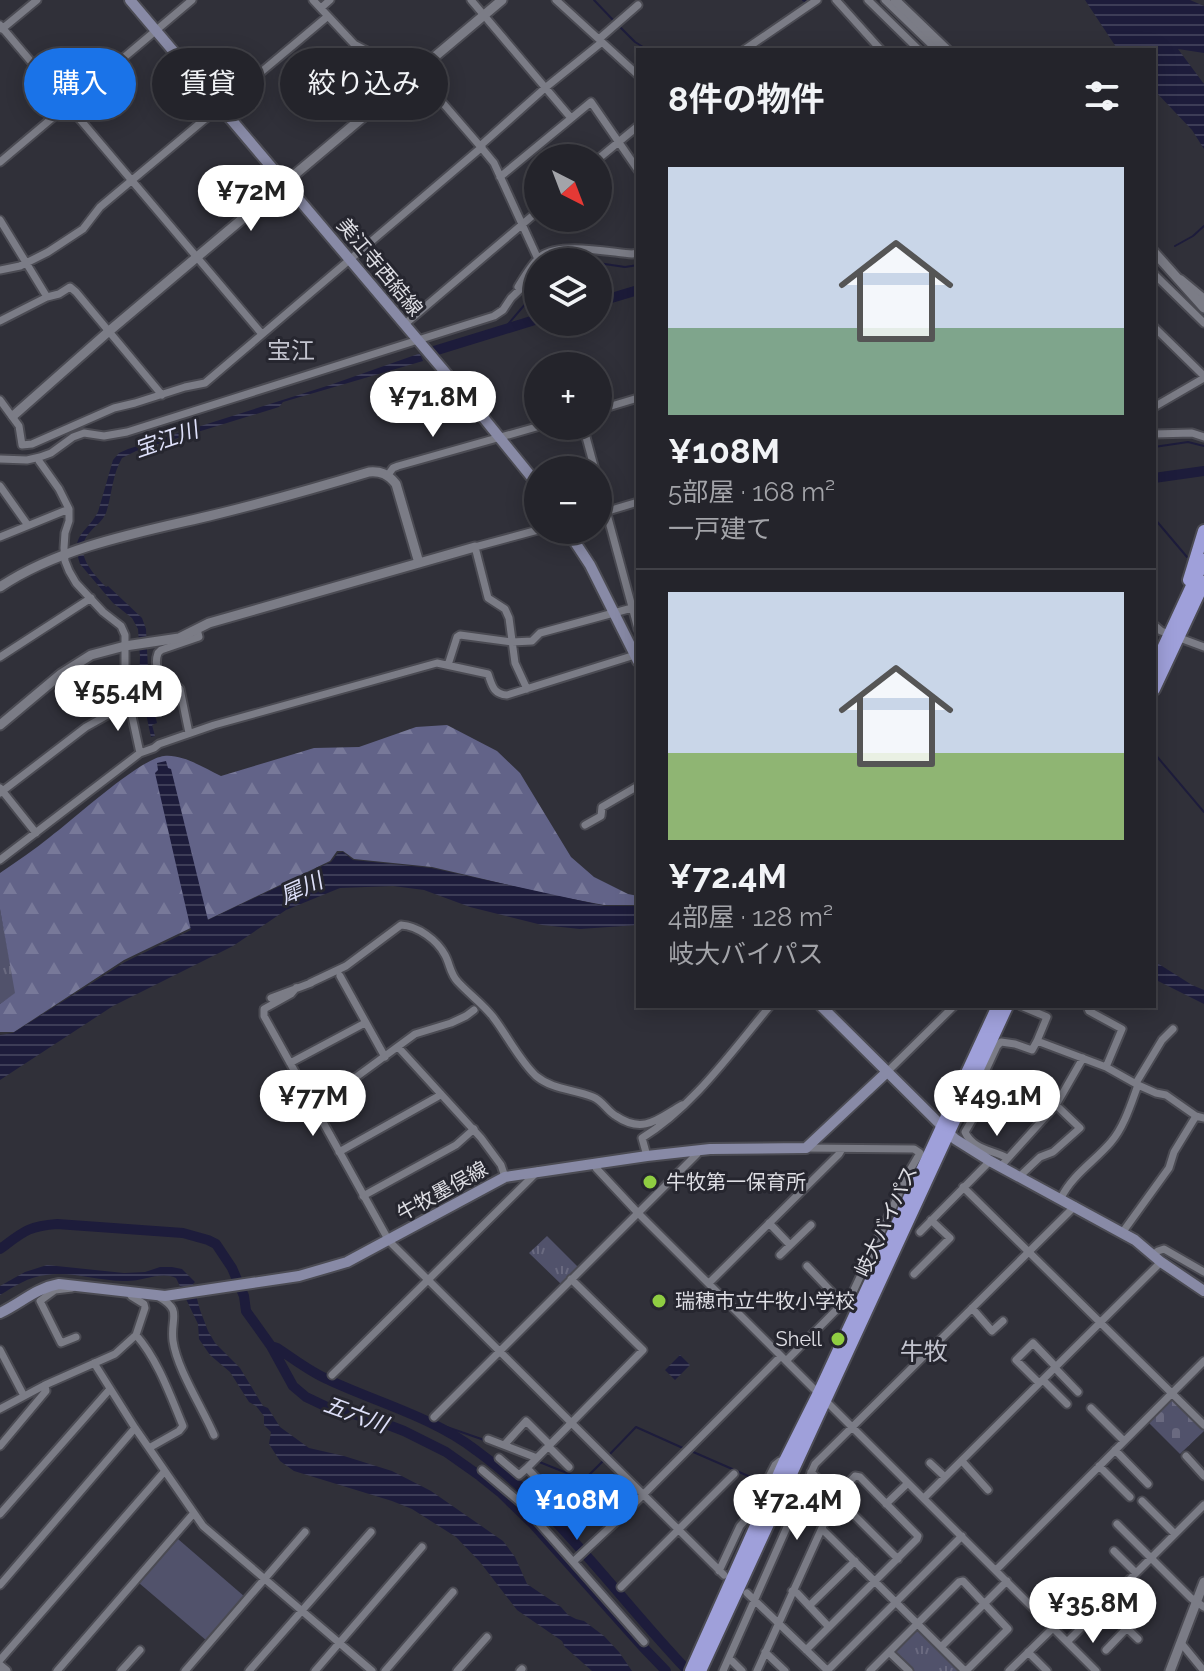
<!DOCTYPE html>
<html lang="ja">
<meta charset="utf-8">
<style>
:root{--surface:#24242b;--page:#303037;--text:#f1f3f6;--muted:#a3a4a9;--line:#414147;--accent:#1a73e8}
body{margin:0;font-family:Raleway,"Noto Sans JP",sans-serif;background:var(--page);color:var(--text);height:100vh;display:flex;flex-direction:column;font-size:30px;white-space:nowrap}
*{box-sizing:border-box;margin:0}
p{font-size:26px;color:var(--muted)}
.icon{flex:none;width:44px;height:44px;fill:none;stroke:currentColor;stroke-width:2;stroke-linecap:round;stroke-linejoin:round}
.map{position:relative;flex:1;overflow:hidden}
.drawer{position:absolute;left:636px;top:48px;width:520px;height:960px;display:flex;flex-direction:column;background:var(--surface);border-radius:0px;box-shadow:0 4px 20px #0003,0 0 0 2px var(--line)}
.drawer>*{flex:none}
.hud{position:absolute;left:24px;top:48px;width:492px;height:72px;display:flex;gap:16px}
.needle{width:52px;rotate:138deg}
.buttons{position:absolute;left:524px;top:144px;display:grid;gap:16px}
.buttons a{display:grid;place-items:center;width:88px;height:88px;border-radius:50%;background:var(--surface);box-shadow:0 4px 20px #0003,0 0 0 2px var(--line);font-size:40px}
.price{position:absolute;translate:-50% -68px;padding:0 18px;border-radius:28px;background:#fff;color:#222;font-size:26px;line-height:52px;filter:drop-shadow(0 2px 4px #0008)}
.price::after{content:'';position:absolute;left:50%;top:48px;width:24px;height:18px;margin-left:-12px;background:inherit;clip-path:polygon(0 0,100% 0,50% 100%)}
.price.current{background:var(--accent);color:#fff}
ul{padding:0;list-style:none}
li{display:grid;align-content:center;gap:16px;height:424px;padding:0 32px}
li+li{border-top:2px solid var(--line)}
li span{display:grid;place-items:center;height:248px;border-radius:0px;color:#555}
li>.icon{margin-inline-start:auto}
span .icon{width:144px;height:144px;fill:#fffc;stroke-width:1}
li b{font-size:34px}
h2{display:flex;justify-content:space-between;align-items:center;height:96px;padding:0 32px;font-size:34px}
.tag{padding:0 28px;border-radius:36px;background:var(--surface);box-shadow:0 4px 20px #0003,0 0 0 2px var(--line);font-size:28px;line-height:72px}
.tag.current{background:var(--accent);color:#fff}
.map>svg:first-child{display:block}
</style>
<div class="map">
<svg width="1204" height="1671" viewBox="0 0 1204 1671">
<defs>
<pattern id="grass-tufts" width="24" height="20" patternUnits="userSpaceOnUse" patternTransform="scale(2)"><rect width="24" height="20" fill="#51526b"/><path d="M3 7l-1-3M5 7V3M7 7l1-3M15 17l-1-3M17 17v-4M19 17l1-3" fill="none" stroke="#6a6a80"/></pattern>
<pattern id="forest-firs" width="22" height="20" patternUnits="userSpaceOnUse" patternTransform="scale(2)"><rect width="22" height="20" fill="#626388"/><path d="M5 1l3.5 6h-7zM16 11l3.5 6h-7z" fill="#787999"/></pattern>
<pattern id="cemetery-stones" width="16" height="16" patternUnits="userSpaceOnUse" patternTransform="scale(2)"><rect width="16" height="16" fill="#51526b"/><path d="M2 7V4a2 2 0 0 1 4 0v3zM10 15v-3a2 2 0 0 1 4 0v3z" fill="#6a6a80"/></pattern>
<pattern id="water-rules" width="6" height="5" patternUnits="userSpaceOnUse" patternTransform="scale(2)"><rect width="6" height="5" fill="#1d1c3b"/><path d="M0 2.5h6" fill="none" stroke="#3d3d57"/></pattern>
</defs>
<rect width="100%" height="100%" fill="#303039"/>
<!-- grass -->
<path fill="url(#grass-tufts)" d="M0,909L16,993L0,1004Z
M547,1236L579,1268L562,1285L529,1253Z
M917,1629H919L960,1671H912L894,1654V1650Z"/>
<!-- forest -->
<path fill="url(#forest-firs)" d="M447,725L497,751L520,773L571,857L594,877L628,894L638,896V905H604L551,895L432,867L354,859L343,851H337L330,861L124,960L14,1032H0V1004L15,993L0,909V873C17,861 34,850 50,837C74,819 139,759 164,756C183,754 204,768 221,776L314,748L359,747L416,727Z"/>
<!-- cemetery -->
<path fill="url(#cemetery-stones)" d="M1174,1397L1204,1427V1431L1180,1454L1149,1423Z"/>
<!-- pitch -->
<path fill="#51526b" d="M178,1539L245,1597L207,1641L139,1583Z"/>
<!-- water -->
<path fill="url(#water-rules)" d="M1085,0H1190L1204,6V53L1178,49L1204,84V149L1192,130L1154,90V50H1118Z
M418,354H420L423,361L283,402L279,407L136,451L122,458C112,475 112,495 106,513C102,522 96,525 90,532C72,552 92,572 106,587L108,586L142,618L146,629L148,669L161,691L150,695L157,723L152,725L155,736L151,737L139,681L140,657L138,629L132,618L113,603L80,564C70,534 86,534 98,512L113,460L119,453L128,449L330,385Z
M166,761L168,768L171,769L208,920L331,862L338,853L343,852L353,860L431,868L605,906H638V925L580,929L542,925L470,907L424,890L393,886L340,888L286,910L233,946L113,1006L0,1080V1035L13,1033L125,962L191,930L155,773L158,770L157,763Z
M1154,961L1192,985L1204,990V1004L1154,979Z
M47,1265L124,1273L145,1272L160,1267H172L182,1269L195,1282L193,1284L200,1310L208,1331L215,1343L240,1368L263,1406L268,1408L280,1427L309,1448L344,1456L392,1471L431,1491L503,1541L515,1557L527,1584L561,1607L568,1615L576,1619L584,1621L604,1636L619,1652L632,1671H592L565,1647L562,1641L517,1610L480,1562L456,1537L412,1509L392,1501L294,1471L280,1461L269,1444L271,1432L264,1425V1416L256,1406L249,1402L230,1372L210,1355L199,1339L198,1324L176,1278C161,1271 144,1281 127,1281C100,1282 73,1271 46,1275C28,1277 15,1286 0,1295V1286L25,1272Z
M680,1355L690,1365L675,1380L665,1370Z"/>
<g fill="none" stroke-linecap="round" stroke-linejoin="round">
<!-- stream -->
<path stroke="#1d1c3b" stroke-width="2" d="M594,0L614,21
M803,0L807,2
M619,26L635,42L648,50
M752,50L801,15
M1175,246L1193,236L1204,226
M598,263L625,267L638,265
M504,329L538,289
M1154,447L1188,442L1204,446
M1154,518L1187,557
M1154,753L1204,812
M442,1430L444,1426L487,1441
M691,1451L762,1482
M608,1456L636,1427L685,1449
M537,1461L584,1480L603,1461
M786,1493L796,1498L813,1463"/>
<!-- river -->
<path stroke="#1d1c3b" stroke-width="10" d="M598,302L638,290
M434,351L538,319
M1154,478L1204,471
M0,1249C23,1232 28,1226 57,1224L183,1233L208,1240L216,1244L232,1268L244,1296L246,1311L271,1346L293,1386L306,1397L327,1407L378,1421L404,1431L446,1452L480,1476L500,1492L533,1524L642,1646L666,1671
M271,1346L277,1348C294,1359 310,1372 329,1380C378,1403 433,1417 477,1451C558,1510 619,1599 688,1671"/>
<defs>
<path id="minor" d="M313,0L354,44L413,75L429,87L480,146L494,163L538,259
M471,0L571,118
M556,0L638,75
M836,0L881,50
M868,0L919,50
M885,0L937,50
M321,8L330,0
M0,25L262,334
M2,29L37,0
M599,39L638,5
M744,50L817,0
M480,146L545,88L602,42
M598,159L638,126
M0,162L192,0
M500,177L591,102L638,170
M0,220L47,297L59,294L70,287L76,292L162,395
M549,262L554,258L573,252
M0,270L20,266L48,252L83,229L100,207L328,16
M1154,274L1204,323
M1181,279L1204,298
M518,287C524,277 532,263 541,256C561,242 608,252 632,254L638,253
M0,321L47,297
M405,324L538,211
M1154,327L1204,376
M0,400L19,426L22,445L32,444L114,408L135,403L185,387L205,383L482,147
M1154,407L1204,378
M598,410L638,398
M583,426L595,470
M1154,434L1192,433L1204,437
M40,457L39,461L59,489L69,509V521L65,533L64,548L65,561L69,571L76,583L103,612L121,626L125,635V684L140,753
M0,459L27,460L40,457L51,453L73,437L84,433L104,436L127,432L494,316L503,310L511,298L538,272
M388,475L393,468L398,466L540,426
M598,481L638,629
M0,486L27,524
M598,514L638,502
M0,537L69,509
M1154,625L1161,631L1204,647
M0,657L91,598
M448,665L457,637L460,635L512,642L532,641L540,633L632,608
M527,689L515,663L509,618L505,609L488,598L475,547L538,530
M189,733L180,689L176,686L169,688C160,677 153,667 158,653L161,650L199,637L197,629
M0,788L36,833
M0,793L86,727L129,703
M585,825L601,816L602,807L638,786
M0,860L140,753L154,748L159,744L214,725L437,663L488,674C492,685 493,694 507,695L635,655
M340,976L385,1057
M310,983L346,966L401,925C418,926 437,940 445,955C450,964 450,974 458,982C469,994 483,1004 493,1017C507,1035 519,1060 536,1076C553,1090 573,1089 593,1097C603,1101 607,1111 616,1116C644,1135 659,1118 682,1105
M296,988L291,994L264,1009V1016L389,1241L724,1575
M271,998L311,983
M1021,1006L1047,1017L1037,1041
M1087,1006L1089,1011L1122,1029L1106,1067
M398,1047L481,1138L501,1165L505,1177
M290,1063L365,1023
M887,1072L954,1006
M1136,1083L1162,1040L1173,1029
M314,1108L415,1034L451,1023L466,1016L474,1010
M979,1108L971,1103L985,1072
M339,1152L437,1097L441,1094
M647,1156L642,1138C693,1107 732,1051 770,1006
M1007,1158C993,1150 973,1150 965,1132L979,1108L1001,1081L985,1072L997,1046L1001,1042L1015,1044L1032,1050L1037,1041L1106,1067L1138,1085L1156,1093L1166,1095L1196,1116L1204,1118
M595,1164L596,1168L638,1213L1096,1671
M1001,1166L1056,1105L1083,1058
M1020,1176L1040,1157L1053,1152L1080,1128L1056,1105
M963,1187L1204,1425
M363,1196L456,1145L474,1129
M1061,1198C1072,1175 1095,1161 1111,1142C1124,1127 1131,1104 1138,1085
M769,1223L790,1245
M920,1232L990,1161
M1122,1233L1169,1168L1174,1152L1196,1116
M780,1255L811,1225
M1153,1255L1158,1251L1164,1249L1204,1272
M807,1266L843,1304
M914,1274L950,1238L931,1220
M709,1283L839,1154L842,1149
M72,1288L55,1290L40,1301L61,1343L76,1337
M159,1297C183,1311 170,1317 173,1341C177,1369 202,1407 214,1435
M972,1308L992,1331L1003,1321
M136,1335C158,1360 170,1395 183,1426L179,1431L149,1448
M0,1350L24,1396
M786,1361L852,1294L910,1170L920,1153L914,1149L806,1148
M94,1363L135,1428L203,1526L372,1671
M1055,1368L1078,1392
M332,1375L538,1171
M1043,1380L1067,1404
M1039,1383L1016,1360L1033,1343L1056,1367
M1091,1408L1124,1441
M0,1409L45,1385L115,1354L136,1335L145,1308L144,1304L131,1296L130,1293
M434,1417L697,1154L698,1150
M488,1439L537,1458
M505,1444L526,1421L550,1445
M0,1446L46,1391L45,1385
M548,1446L569,1467
M1115,1450L1148,1484
M1186,1456L1204,1476
M499,1458L519,1475L527,1468L565,1509L570,1506L574,1500L560,1486L551,1494
M962,1461L988,1490
M930,1463L945,1477
M1099,1466L1130,1497
M527,1468L643,1350L571,1279
M482,1470L521,1503L644,1642
M811,1472L898,1559
M924,1498L1161,1262
M1142,1501L1175,1534
M886,1504L908,1483
M0,1514L110,1389
M1117,1524L1191,1598L1204,1607
M822,1529L965,1671
M1114,1551L1136,1573
M574,1561L622,1516L781,1356
M996,1570L1204,1361
M719,1571L740,1526L749,1516L775,1465L780,1461H783
M0,1585L135,1428
M621,1587L734,1474
M792,1591L797,1593L829,1627
M747,1593L828,1671
M1103,1605L1138,1639
M809,1606L855,1561
M1067,1642L1204,1505
M1181,1643L1204,1671
M941,1647L1007,1581
M1106,1650L1127,1628
M765,1652L785,1671
M889,1652L909,1671
M1028,1652L1047,1671
M729,1658L742,1671
M0,1660L164,1472
M57,1671L193,1514
M121,1671L140,1650
M185,1671L305,1532
M249,1671L371,1532
M315,1671L422,1547
M385,1671L453,1592
M457,1671L487,1637
M520,1671L522,1669
M723,1671L815,1464L1075,1206
M757,1671L836,1497L855,1476L860,1477L918,1536L917,1539L806,1650
M827,1671L962,1536
M870,1671L959,1582L963,1581L1008,1629L966,1671
M1009,1671L1053,1628"/>
<path id="tertiary" d="M895,0L947,50
M1154,252L1204,308
M13,416L108,332L502,0
M0,587C59,547 140,532 209,516C263,503 316,488 369,472C381,471 388,474 396,484L419,563
M0,725L61,674L91,655L125,646L179,638L209,623L475,547
M0,1666L6,1671
M1170,1671L1204,1582"/>
<path id="secondary" d="M130,0L478,411L538,485
M567,530L590,565L638,661
M821,1006L955,1139L990,1161L1135,1240L1161,1262L1204,1291
M0,1313C21,1303 36,1288 59,1284L165,1296L299,1276L347,1262L505,1177L647,1156L710,1149L806,1148L887,1072"/>
<path id="trunk" d="M1189,580L1204,531
M1154,668L1204,560
M1154,689L1204,582
M691,1671L785,1461L819,1393L998,1006
M700,1671L1007,1006"/>
</defs>
<!-- minor casing -->
<use href="#minor" stroke="#4b4b53" stroke-width="11"/>
<!-- tertiary casing -->
<use href="#tertiary" stroke="#4b4b53" stroke-width="13"/>
<!-- secondary casing -->
<use href="#secondary" stroke="#4b4b53" stroke-width="14"/>
<!-- trunk casing -->
<use href="#trunk" stroke="#4b4b53" stroke-width="16"/>
<!-- minor -->
<use href="#minor" stroke="#7b7c86" stroke-width="7"/>
<!-- tertiary -->
<use href="#tertiary" stroke="#7b7c86" stroke-width="9"/>
<!-- secondary -->
<use href="#secondary" stroke="#888aa6" stroke-width="10"/>
<!-- trunk -->
<use href="#trunk" stroke="#9fa0da" stroke-width="12"/>
</g>
<!-- markers -->
<g fill="#8fcd42" stroke="#26262f" stroke-width="3">
<circle cx="650" cy="1182" r="8"/>
<circle cx="659" cy="1301" r="8"/>
<circle cx="838" cy="1339" r="8"/>
</g>
<g text-anchor="middle" dominant-baseline="central" stroke-width="6" stroke-linejoin="round" paint-order="stroke">
<!-- street labels -->
<g font-size="20" fill="#dedee4" stroke="#26262f">
<text transform="translate(380 267) rotate(50)">美江寺西結線</text>
<text transform="translate(442 1191) rotate(-29)">牛牧墨俣線</text>
<text transform="translate(886 1221) rotate(-65)">岐大バイパス</text>
</g>
<!-- poi labels -->
<g font-size="20" fill="#dedee4" stroke="#26262f" text-anchor="start">
<text x="666" y="1182">牛牧第一保育所</text>
<text x="675" y="1301">瑞穂市立牛牧小学校</text>
<text x="822" y="1339" text-anchor="end">Shell</text>
</g>
<!-- water labels -->
<g font-size="22" font-style="italic" fill="#dee0fa" stroke="#26262f">
<text transform="translate(166 439) rotate(-19)">宝江川</text>
<text transform="translate(301 888) rotate(-24)">犀川</text>
<text transform="translate(356 1414) rotate(20)">五六川</text>
</g>
<!-- quarter labels -->
<g font-size="24" fill="#c2c3ce" stroke="#26262f">
<text x="291" y="350">宝江</text>
<text x="924" y="1351">牛牧</text>
</g>
</g>
</svg>
<div class="buttons">
<a><svg class="needle" viewBox="-14 -14 28 28"><path d="M0-13l5 13h-10z" fill="#e53935"/><path d="M0 13l5-13h-10z" fill="#a3a4a9"/></svg></a>
<a><svg class="icon" aria-label="layers" viewBox="0 0 24 24"><path d="M12 4l9 5-9 5-9-5zM3 14l9 5 9-5"/></svg></a>
<a>+</a>
<a>−</a>
</div>
<b class="price" style="left:251px;top:233px">¥72M</b>
<b class="price" style="left:433px;top:439px">¥71.8M</b>
<b class="price" style="left:118px;top:733px">¥55.4M</b>
<b class="price" style="left:313px;top:1138px">¥77M</b>
<b class="price" style="left:997px;top:1138px">¥49.1M</b>
<b class="price current" style="left:577px;top:1542px">¥108M</b>
<b class="price" style="left:797px;top:1542px">¥72.4M</b>
<b class="price" style="left:1093px;top:1645px">¥35.8M</b>
<div class="hud">
<a class="tag current">購入</a>
<a class="tag">賃貸</a>
<a class="tag">絞り込み</a>
</div>
<section class="drawer">
<h2>8件の物件<svg class="icon" aria-label="filters" viewBox="0 0 24 24"><path d="M4 7h16M4 17h16"/><circle cx="9" cy="7" r="2"/><circle cx="15" cy="17" r="2"/></svg></h2>
<ul>
<li><span style="background:linear-gradient(#c9d6e8 65%,#7fa58c 0)"><svg class="icon" aria-label="home" viewBox="0 0 24 24"><path d="M3 11l9-7 9 7M6 9v11h12V9"/></svg></span><div><b>¥108M</b><p>5部屋 · 168 m²</p><p>一戸建て</p></div></li>
<li><span style="background:linear-gradient(#c9d6e8 65%,#8fb573 0)"><svg class="icon" aria-label="home" viewBox="0 0 24 24"><path d="M3 11l9-7 9 7M6 9v11h12V9"/></svg></span><div><b>¥72.4M</b><p>4部屋 · 128 m²</p><p>岐大バイパス</p></div></li>
</ul>
</section>
</div>
